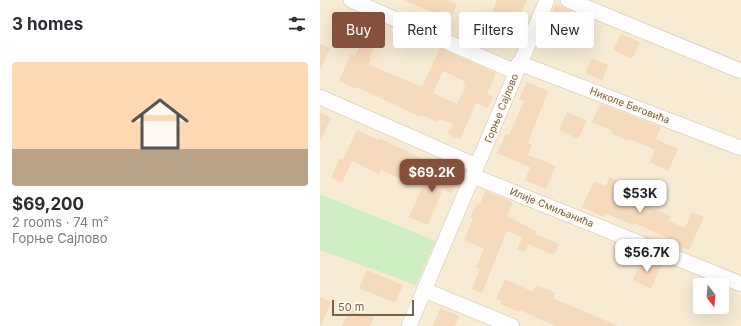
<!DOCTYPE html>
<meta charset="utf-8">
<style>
:root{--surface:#fff;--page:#f7f7f7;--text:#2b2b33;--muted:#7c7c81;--accent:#85513a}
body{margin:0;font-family:Inter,sans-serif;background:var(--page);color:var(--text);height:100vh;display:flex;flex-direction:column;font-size:15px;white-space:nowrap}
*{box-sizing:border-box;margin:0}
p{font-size:13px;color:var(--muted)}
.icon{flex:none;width:22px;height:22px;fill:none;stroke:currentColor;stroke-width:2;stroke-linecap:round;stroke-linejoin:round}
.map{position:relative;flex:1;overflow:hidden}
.drawer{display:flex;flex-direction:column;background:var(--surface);width:320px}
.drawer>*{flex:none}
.top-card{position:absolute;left:12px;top:12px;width:349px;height:36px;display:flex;gap:8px}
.needle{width:26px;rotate:164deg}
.fabs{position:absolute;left:373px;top:278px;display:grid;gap:8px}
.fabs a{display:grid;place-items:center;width:36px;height:36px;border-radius:4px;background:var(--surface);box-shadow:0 4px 16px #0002;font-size:20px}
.scale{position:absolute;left:12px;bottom:10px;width:82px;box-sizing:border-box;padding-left:4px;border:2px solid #7b6148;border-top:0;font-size:11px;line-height:14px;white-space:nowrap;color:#7b6148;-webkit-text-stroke:3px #fffbef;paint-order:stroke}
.price{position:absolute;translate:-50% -34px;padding:0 9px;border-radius:8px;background:#fff;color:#222;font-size:13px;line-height:26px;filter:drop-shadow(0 1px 2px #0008)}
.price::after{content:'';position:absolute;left:50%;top:24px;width:12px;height:9px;margin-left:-6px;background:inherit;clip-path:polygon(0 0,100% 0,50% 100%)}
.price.active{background:var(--accent);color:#fff}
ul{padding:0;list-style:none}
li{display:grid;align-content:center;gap:8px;height:212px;padding:0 12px}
li span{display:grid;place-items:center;height:124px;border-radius:4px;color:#555}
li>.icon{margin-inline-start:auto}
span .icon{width:72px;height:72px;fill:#fffc;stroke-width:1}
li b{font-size:17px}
h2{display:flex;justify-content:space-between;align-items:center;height:48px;padding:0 12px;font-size:17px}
.pill{padding:0 14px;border-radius:4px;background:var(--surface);box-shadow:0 4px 16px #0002;font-size:14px;line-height:36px}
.pill.active{background:var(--accent);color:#fff}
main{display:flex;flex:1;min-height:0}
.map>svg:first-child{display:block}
</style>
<main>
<section class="drawer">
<h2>3 homes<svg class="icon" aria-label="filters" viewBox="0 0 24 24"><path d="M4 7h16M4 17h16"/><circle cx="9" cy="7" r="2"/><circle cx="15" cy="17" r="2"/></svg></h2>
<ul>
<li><span style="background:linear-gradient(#ffd9b3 70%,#b9a48a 0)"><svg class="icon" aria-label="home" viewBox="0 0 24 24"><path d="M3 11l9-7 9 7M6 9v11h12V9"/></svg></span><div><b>$69,200</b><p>2 rooms · 74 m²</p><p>Горње Сајлово</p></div></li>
</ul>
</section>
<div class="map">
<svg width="421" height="326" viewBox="0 0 421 326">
<rect width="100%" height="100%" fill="#fef8e7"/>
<!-- residential -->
<path fill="#f7ebd4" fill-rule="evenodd" d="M0,0H421V326H0ZM380,285H402V307H380Z"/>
<!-- grass -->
<path fill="#cfeec3" d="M0,194L115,241L96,285L0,250Z"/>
<!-- building -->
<path fill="#f6dabc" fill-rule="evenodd" d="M84,0H128L137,4L129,23L111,15L112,12Z
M177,0H207L197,22L195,21L193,27L170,17Z
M236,4L253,12L250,18L252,19L246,33L237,32L227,28Z
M48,28L60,34L49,58L51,59L48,64L102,87L120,48L176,73L167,94L173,96L168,108L156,103L140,140L128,134L133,124L120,119L118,122L101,115L100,117L37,87L36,89L19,81L31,54L35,56ZM123,71L144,81L143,83L146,84L137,104L113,93Z
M301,34L320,42L312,59L293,50Z
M0,44L10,48L0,71Z
M272,58L288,65L282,80L265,73Z
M207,82L228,91L208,143L212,145L208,155L236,166L226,189L205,180L210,167L177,153L186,134L189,135L204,101L199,99Z
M280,104L341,127L336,139L358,149L348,171L330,162L335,150L309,139L308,141L291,133L292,131L272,122Z
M0,112L11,118L0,142Z
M247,112L267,121L258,139L239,130Z
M37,130L58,140L59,138L101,158L91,180L82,175L80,179L61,169L59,174L32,161L22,183L11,178L20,158L23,160Z
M118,159L132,165L126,178L136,182L131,193L123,189L108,225L89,217L103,185L106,186Z
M289,177L299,181L294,192L351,216L349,221L365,228L372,212L384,217L369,250L354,244L355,241L314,223L313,225L285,213L284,217L262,207L274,181L286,186Z
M165,191L193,202L187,216L216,231L215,234L239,244L234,255L208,244L205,252L197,249L202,237L187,231L162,293L152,289L160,269L156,268L164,249L144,240L153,219L150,218L157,203L160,204Z
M322,258L341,266L331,289L313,280Z
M47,270L83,285L75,303L39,288Z
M185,279L213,292L216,285L236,293L233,298L298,326H235L200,310L199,312L180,304L181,301L176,299Z
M0,297L11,302L1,326H0Z
M30,307L54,317L50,326H22Z
M120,308L139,316L135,326H113Z"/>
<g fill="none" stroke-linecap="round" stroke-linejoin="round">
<defs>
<path id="minor" d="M31,0L196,72
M248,0L421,71
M199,63L421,148
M0,97L157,166
M153,176L421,284
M104,290L192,326
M89,326L227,0"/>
</defs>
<!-- minor casing -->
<use href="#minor" stroke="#d2c1ab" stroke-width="16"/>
<!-- minor -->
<use href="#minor" stroke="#fff" stroke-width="15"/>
</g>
<g text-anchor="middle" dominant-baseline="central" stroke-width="3" stroke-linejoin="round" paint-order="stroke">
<!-- street labels -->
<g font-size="10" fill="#7b6148" stroke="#fffbef">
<text transform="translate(310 105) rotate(21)">Николе Беговића</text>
<text transform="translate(181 108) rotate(-68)">Горње Сајлово</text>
<text transform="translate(232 207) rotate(22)">Илије Смиљанића</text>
</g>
</g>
</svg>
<div class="fabs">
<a><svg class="needle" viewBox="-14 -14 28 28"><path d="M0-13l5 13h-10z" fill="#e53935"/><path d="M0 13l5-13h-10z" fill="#7c7c81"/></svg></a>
</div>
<div class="scale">50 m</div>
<b class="price active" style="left:112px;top:193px">$69.2K</b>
<b class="price" style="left:320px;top:214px">$53K</b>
<b class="price" style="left:327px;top:273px">$56.7K</b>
<div class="top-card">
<a class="pill active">Buy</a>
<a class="pill">Rent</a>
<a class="pill">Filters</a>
<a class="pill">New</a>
</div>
</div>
</main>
